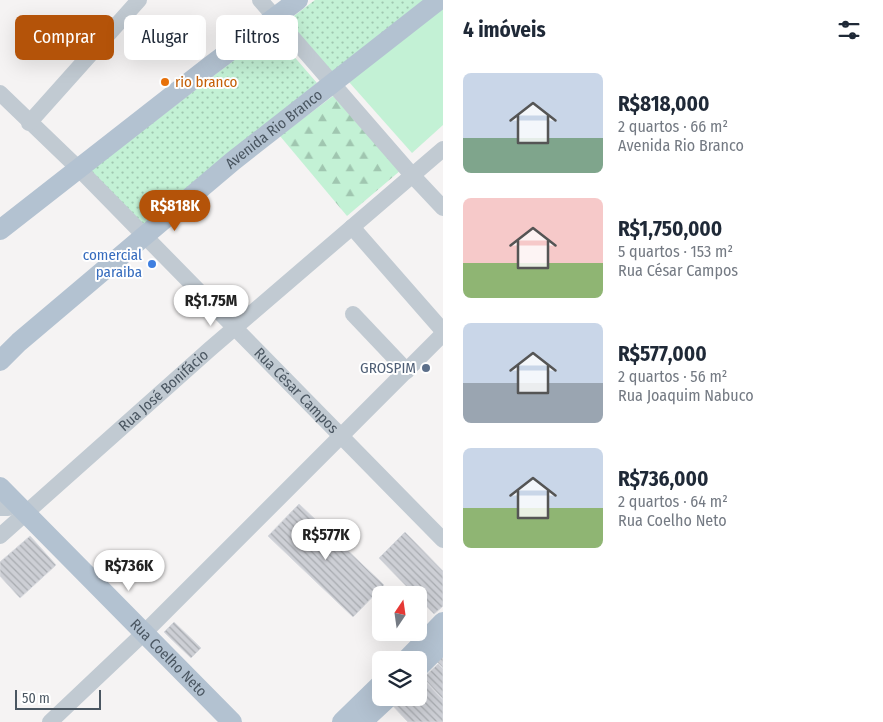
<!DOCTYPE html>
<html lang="pt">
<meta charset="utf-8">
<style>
:root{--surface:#fff;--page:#f6f6f7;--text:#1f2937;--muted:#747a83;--accent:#b45309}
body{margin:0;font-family:"Fira Sans Condensed",sans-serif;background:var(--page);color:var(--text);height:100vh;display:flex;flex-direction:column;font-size:19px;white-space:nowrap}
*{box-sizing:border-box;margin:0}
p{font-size:16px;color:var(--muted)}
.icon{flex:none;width:28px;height:28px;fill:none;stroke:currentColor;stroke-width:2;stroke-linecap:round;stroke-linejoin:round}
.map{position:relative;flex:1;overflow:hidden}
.drawer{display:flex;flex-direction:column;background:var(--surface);width:440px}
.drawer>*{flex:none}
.top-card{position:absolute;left:15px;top:15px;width:352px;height:45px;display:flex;gap:10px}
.needle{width:32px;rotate:13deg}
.fabs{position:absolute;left:372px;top:586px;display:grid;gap:10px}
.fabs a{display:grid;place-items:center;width:55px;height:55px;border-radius:8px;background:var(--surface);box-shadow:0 5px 20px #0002;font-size:25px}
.scale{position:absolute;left:15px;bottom:12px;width:86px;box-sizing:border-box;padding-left:5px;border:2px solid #4a5661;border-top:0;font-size:14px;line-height:18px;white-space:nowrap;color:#4a5661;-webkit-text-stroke:4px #fff;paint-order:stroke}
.price{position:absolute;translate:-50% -42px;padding:0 11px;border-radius:18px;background:#fff;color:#222;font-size:16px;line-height:32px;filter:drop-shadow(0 1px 2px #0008)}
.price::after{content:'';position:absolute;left:50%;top:30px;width:15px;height:11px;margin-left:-8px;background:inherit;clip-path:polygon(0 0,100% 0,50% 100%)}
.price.selected{background:var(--accent);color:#fff}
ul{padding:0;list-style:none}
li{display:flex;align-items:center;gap:15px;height:125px;padding:0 20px}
li span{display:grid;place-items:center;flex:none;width:140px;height:100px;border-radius:8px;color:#555}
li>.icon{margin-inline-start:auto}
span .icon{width:60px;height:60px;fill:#fffc;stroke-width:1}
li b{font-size:21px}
h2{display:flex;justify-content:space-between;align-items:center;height:60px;padding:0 20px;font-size:21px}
.tag{padding:0 18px;border-radius:8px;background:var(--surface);box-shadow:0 5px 20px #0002;font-size:18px;line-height:45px}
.tag.selected{background:var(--accent);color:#fff}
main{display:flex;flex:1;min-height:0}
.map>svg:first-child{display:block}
</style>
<main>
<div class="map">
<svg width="443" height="722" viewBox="0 0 443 722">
<defs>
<pattern id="grass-dots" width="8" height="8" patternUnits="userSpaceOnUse" patternTransform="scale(1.25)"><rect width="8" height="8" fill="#c3f1d5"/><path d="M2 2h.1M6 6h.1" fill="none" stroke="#a0c6b0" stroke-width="1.8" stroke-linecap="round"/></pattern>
<pattern id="forest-firs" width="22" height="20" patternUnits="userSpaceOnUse" patternTransform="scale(1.25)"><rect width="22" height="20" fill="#c3f1d5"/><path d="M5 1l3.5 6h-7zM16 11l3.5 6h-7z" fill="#a0c6b0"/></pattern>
<pattern id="building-back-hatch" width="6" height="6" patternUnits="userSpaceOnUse" patternTransform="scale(1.25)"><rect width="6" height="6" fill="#cdcfd5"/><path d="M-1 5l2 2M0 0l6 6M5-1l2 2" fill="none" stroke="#a8abb0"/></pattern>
</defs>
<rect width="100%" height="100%" fill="#f5f3f3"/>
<!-- grass -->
<path fill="url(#grass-dots)" d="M315,0H426L330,74L286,22Z
M272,31L317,83L139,230L89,172Z"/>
<!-- forest -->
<path fill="url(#forest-firs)" d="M333,96L401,170L347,216L280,136Z"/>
<!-- pitch -->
<path fill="#c3f1d5" d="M443,7V125L412,153L349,82Z"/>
<!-- building -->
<path fill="url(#building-back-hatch)" stroke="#d7d9de" d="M299,504L384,585L353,617L268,536Z
M405,532L443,571V606L434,614L419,598V595H415L379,558Z
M30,536L56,565L20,598L0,576V562Z
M174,622L201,648L191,658L164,632Z
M443,656V668L437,662Z
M438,664L443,669V699L423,678Z
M422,678L443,700V722H408L392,705L401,698H419V681Z"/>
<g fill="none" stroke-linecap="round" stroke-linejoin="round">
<!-- minor -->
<g stroke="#c1cad2" stroke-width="16">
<path d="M260,0L412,175L443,208"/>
<path id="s1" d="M0,93L78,168L443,540"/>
<path d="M29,123L139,0"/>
<path d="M352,227L443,331"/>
<path d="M353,314L407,371"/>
<path d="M0,508H8"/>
<path id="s2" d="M0,536L210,349L443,149"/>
<path d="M50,722L144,633L443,334"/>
</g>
<!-- major -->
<g stroke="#b3c2d1" stroke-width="20">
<path d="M0,230L210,66L298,0"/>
<path id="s3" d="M0,361L19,342L233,161L439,0"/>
<path id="s4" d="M0,487L232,722"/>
<path d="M406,660L443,622"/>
<path d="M419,667L443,643"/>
<path d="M342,722L381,684"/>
<path d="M362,722L388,698"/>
</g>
</g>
<!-- markers -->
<circle fill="#e8710a" stroke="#fff" stroke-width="2" cx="165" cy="82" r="5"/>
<circle fill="#3f7fe0" stroke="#fff" stroke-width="2" cx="152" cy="264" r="5"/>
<circle fill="#5c6f8a" stroke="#fff" stroke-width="2" cx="426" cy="368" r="5"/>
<g text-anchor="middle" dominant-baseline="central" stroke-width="4" stroke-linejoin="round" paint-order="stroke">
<!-- food labels -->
<g font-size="15" fill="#c56008" stroke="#fff" text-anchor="start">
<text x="175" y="82">rio branco</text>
</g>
<!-- street labels -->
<g font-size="15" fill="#4a5661" stroke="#fff">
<text stroke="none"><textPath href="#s3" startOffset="359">Avenida Rio Branco</textPath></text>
<text stroke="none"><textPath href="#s2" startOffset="219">Rua José Bonifácio</textPath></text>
<text stroke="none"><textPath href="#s1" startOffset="420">Rua César Campos</textPath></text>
<text stroke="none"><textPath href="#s4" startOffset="240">Rua Coelho Neto</textPath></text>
</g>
<!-- shop labels -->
<g font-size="15" fill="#366cbe" stroke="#fff" text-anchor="end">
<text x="142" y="255">comercial<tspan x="142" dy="17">paraiba</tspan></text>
</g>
<!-- service labels -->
<g font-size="15" fill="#4e5e75" stroke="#fff" text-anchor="end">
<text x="416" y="368">GROSPIM</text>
</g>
</g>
</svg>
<div class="fabs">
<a><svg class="needle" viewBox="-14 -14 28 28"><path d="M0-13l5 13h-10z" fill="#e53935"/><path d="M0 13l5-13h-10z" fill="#747a83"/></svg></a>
<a><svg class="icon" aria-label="layers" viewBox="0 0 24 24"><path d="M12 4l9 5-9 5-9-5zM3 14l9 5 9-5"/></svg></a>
</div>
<div class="scale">50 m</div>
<b class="price selected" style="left:175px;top:232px">R$818K</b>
<b class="price" style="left:211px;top:327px">R$1.75M</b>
<b class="price" style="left:326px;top:561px">R$577K</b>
<b class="price" style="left:129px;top:592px">R$736K</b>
<div class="top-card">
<a class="tag selected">Comprar</a>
<a class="tag">Alugar</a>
<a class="tag">Filtros</a>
</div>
</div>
<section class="drawer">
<h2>4 imóveis<svg class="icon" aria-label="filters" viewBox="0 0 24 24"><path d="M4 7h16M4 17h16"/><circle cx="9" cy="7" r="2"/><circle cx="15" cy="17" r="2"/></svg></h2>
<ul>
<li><span style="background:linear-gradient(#c9d6e8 65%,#7fa58c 0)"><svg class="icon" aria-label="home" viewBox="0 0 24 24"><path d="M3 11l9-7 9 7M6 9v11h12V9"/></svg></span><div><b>R$818,000</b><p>2 quartos · 66 m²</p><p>Avenida Rio Branco</p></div></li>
<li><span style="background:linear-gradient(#f6c9c9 65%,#8fb573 0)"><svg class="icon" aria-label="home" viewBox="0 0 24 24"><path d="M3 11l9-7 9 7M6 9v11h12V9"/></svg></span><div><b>R$1,750,000</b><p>5 quartos · 153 m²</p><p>Rua César Campos</p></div></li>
<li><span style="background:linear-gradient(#c9d6e8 60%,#9aa5b1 0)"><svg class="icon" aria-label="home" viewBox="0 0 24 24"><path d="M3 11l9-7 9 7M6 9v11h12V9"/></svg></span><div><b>R$577,000</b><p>2 quartos · 56 m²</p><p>Rua Joaquim Nabuco</p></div></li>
<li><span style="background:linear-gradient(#c9d6e8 60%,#8fb573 0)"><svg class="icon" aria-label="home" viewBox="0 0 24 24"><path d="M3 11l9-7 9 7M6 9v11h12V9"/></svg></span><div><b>R$736,000</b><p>2 quartos · 64 m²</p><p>Rua Coelho Neto</p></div></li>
</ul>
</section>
</main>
